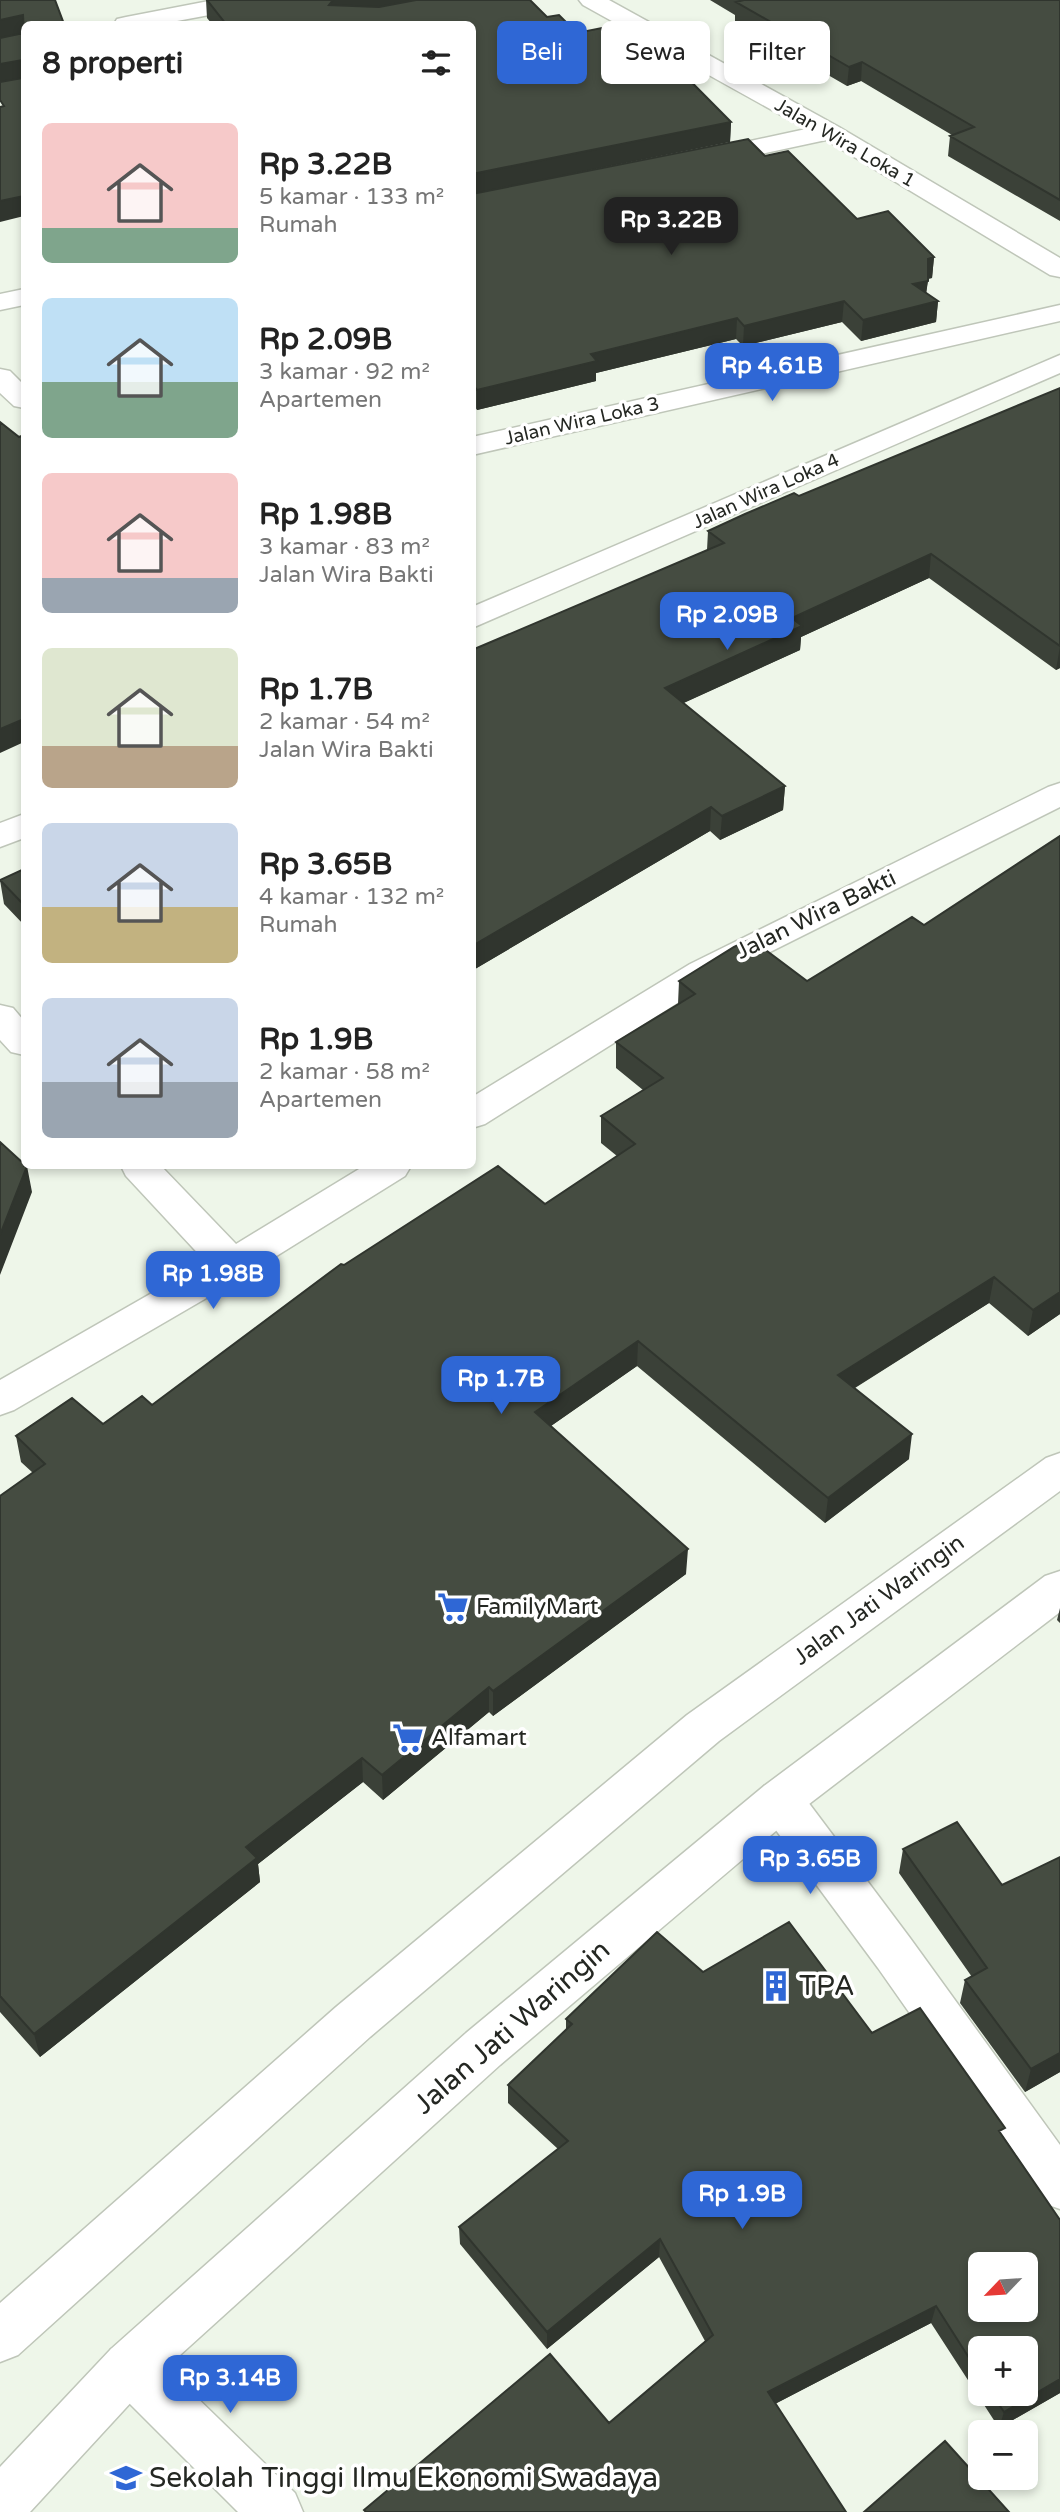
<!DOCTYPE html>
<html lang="id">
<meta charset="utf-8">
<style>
:root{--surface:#fff;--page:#f2f2f2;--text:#222;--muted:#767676;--accent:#2f67d5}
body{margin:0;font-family:"Varela Round",sans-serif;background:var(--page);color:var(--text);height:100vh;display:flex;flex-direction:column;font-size:26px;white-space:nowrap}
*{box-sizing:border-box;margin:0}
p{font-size:23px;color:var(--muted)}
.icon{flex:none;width:38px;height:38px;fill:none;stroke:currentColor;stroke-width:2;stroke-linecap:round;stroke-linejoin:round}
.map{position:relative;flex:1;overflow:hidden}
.side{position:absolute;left:21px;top:21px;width:455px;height:1148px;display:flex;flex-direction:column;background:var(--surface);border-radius:10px;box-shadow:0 4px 10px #0003}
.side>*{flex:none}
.banner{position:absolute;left:497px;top:21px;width:457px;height:63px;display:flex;gap:14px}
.needle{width:46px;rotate:245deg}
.buttons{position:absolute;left:968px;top:2252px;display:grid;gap:14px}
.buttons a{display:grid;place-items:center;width:70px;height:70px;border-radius:10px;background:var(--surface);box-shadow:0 4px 10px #0003;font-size:35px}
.price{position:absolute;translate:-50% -60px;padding:0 16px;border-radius:14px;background:var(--accent);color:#fff;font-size:23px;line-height:46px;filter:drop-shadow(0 2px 4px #0008)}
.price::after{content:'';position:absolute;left:50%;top:42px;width:21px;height:16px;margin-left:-10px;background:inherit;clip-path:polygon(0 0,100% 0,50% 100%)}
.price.current{background:#222;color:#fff}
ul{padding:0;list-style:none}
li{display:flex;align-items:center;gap:21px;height:175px;padding:0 21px}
li span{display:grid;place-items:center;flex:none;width:196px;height:140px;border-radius:10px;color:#555}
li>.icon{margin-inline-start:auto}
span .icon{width:84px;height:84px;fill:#fffc;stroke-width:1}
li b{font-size:30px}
h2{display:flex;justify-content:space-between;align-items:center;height:84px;padding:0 21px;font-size:30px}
.pill{padding:0 24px;border-radius:10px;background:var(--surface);box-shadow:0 4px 10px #0003;font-size:24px;line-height:63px}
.pill.current{background:var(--accent);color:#fff}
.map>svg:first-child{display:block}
</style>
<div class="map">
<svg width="1060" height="2512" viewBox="0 0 1060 2512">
<rect width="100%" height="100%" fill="#eef6e9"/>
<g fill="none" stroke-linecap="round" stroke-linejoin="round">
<defs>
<path id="street" d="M214,0H264L260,5L252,7L161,24H114L117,19L126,17Z
M579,0H609L839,127L1060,258V277L1050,275L826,140L704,166L695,163L691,158L695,153L806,129L583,5Z
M24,289V305L0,310V294Z
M1060,305V321L472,455V437Z
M1060,355V373L472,628V607Z
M0,369L10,371L24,385V408L14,406L0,393Z
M1060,783V807L714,980L485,1124L472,1128V1097L690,964L1048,787Z
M24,814V838L0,847V823Z
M0,1005L13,1008L24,1021V1055L11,1052L0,1040Z
M121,1166H161L236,1244L364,1166H411L405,1176L246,1275L14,1410L0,1415V1380L206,1262L126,1176Z
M780,1781L796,1786L910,1938L1060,2145V2209L1043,2203L878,1968L764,1814L758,1800L764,1786Z
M129,2341L147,2349L295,2493L303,2512H238L111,2385L103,2367L111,2349Z"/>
<path id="primary" d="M1060,1453V1491L719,1741L370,2037L18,2355L0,2362V2303L336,2007L687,1715L1046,1458Z
M1060,1571V1612L796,1814L500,2065L147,2385L30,2512H0V2467L111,2349L466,2033L764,1786L1045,1576Z"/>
</defs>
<!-- street casing -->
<use href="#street" stroke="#bfc6b9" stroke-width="3"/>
<!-- primary casing -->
<use href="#primary" stroke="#bfc6b9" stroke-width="3"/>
<!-- street -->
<use href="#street" fill="#fff" fill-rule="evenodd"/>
<!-- primary -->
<use href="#primary" fill="#fff" fill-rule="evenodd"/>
</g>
<!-- wall -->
<path fill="#3b4138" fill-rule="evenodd" d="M206,0H530L547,17L577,33L731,122L730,142L472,24H212L207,18Z
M710,0H1060V221L948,156L950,136L952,135L861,81L847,86L735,21V15Z
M765,156L857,219L934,257L932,278L928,279L926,293L938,301L936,322L861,341L842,322L743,346L736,339L596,373V381L477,410L473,404L472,194Z
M1060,388V668L1056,670L929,578L801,637L800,650L683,703L785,786L783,810L720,840L710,831L475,969V987L472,988V650L707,550L708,531L799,496Z
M24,869V925L4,904L0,880Z
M734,947L1060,1314L1028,1336L989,1303L855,1388L909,1459L825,1523L637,1366L551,1426L686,1574L493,1716L489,1712L383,1800L363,1782L258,1864L260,1882L40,2057L0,2012V1496L33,1473L21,1462L16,1436L103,1424L152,1405L344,1265L545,1204L617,1156L601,1143V1116L643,1090L616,1068V1042L678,1004L679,981Z
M1060,1608V1623L1057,1620Z
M903,1849L1002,1885L1060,2072L1025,2092L960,2003L965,1980L972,1977L899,1873Z
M703,1972L872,2033L1003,2136L1060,2220V2393L999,2428L931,2323L775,2404L846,2512H365L364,2510L609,2423L705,2341L659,2257L547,2349L460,2244L459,2227L558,2149L508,2103V2085L566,2030V2019ZM980,2348L1026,2394H980Z"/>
<!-- shaded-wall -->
<path fill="#30352e" d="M333,0H418L335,16L329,5Z
M23,15L24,35L0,40V20Z
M23,60L24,80L0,84V64Z
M862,62L861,81L847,86L849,67Z
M731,122L730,142L472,194V174Z
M24,196V216L0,222V201Z
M934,257L932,278L925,279L928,259Z
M928,281L925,301L913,284Z
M844,301L842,322L743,346L744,326Z
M938,301L936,322L861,341L863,320Z
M737,318L736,339L596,373V381L477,410V390L591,354Z
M931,554L929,578L801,637L800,650L664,712L665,688L792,618Z
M1060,646V668L1056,670Z
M24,719V742L0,753V729Z
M785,786L783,810L720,840L722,816Z
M711,807L710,831L475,969V987L472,988V946Z
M27,1166L32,1192L0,1275V1235Z
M994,1277L989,1303L835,1400L838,1375Z
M1060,1292V1314L1028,1336L1033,1310Z
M638,1341L637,1366L535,1437V1412Z
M912,1434L909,1459L825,1523L828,1498Z
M688,1549L686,1574L493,1716V1691Z
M489,1687V1712L383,1800L382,1775Z
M362,1758L363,1782L258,1864L260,1882L40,2057L34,2034L246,1847Z
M1060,2053V2072L1025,2092L1031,2069Z
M660,2239L659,2257L547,2349V2332Z
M936,2306L931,2323L765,2409L768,2392Z
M1060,2379V2393L999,2428L1004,2412Z"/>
<!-- building -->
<path fill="#454c41" stroke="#30352e" stroke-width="2" fill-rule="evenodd" d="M0,0H55L64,24H24V196L0,201V107L4,106L0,100V82L23,78V60L0,64V38L24,33L23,15L0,20Z
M207,0H333L329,5L379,7L416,0H530L547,17L559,15L577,33L632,22L731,122L472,174V24H226Z
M744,0H1060V200L950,136L974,127L862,62L849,67L736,2Z
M748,139L765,156L788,151L857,219L888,211L934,257L928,259V281L913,284L938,301L863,320L844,301L744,326L737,318L591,354L597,361L477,390L472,384V194Z
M1060,388V646L931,554L792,618L802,626L665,688L785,786L722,816L711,807L472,946V650L724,543L708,531L745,514L794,493L799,496Z
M0,422L19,437L24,435V719L0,729Z
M1060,836V1292L1033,1310L994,1277L838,1375L912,1434L828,1498L638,1341L535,1412L688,1549L493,1691L489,1687L382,1775L362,1758L246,1847L257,1858L34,2034L0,1996V1496L45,1464L16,1436L72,1398L103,1424L142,1396L152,1405L341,1264L344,1265L498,1166L545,1204L635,1144L601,1116L663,1078L616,1042L695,994L679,981L734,947L751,939L807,981L912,917L924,925Z
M24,869V905L0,880Z
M0,1142L24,1164V1166H27L0,1235Z
M957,1822L1002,1885L1060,1857V2053L1031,2069L965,1980L987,1968L903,1849Z
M789,1922L872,2033L920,2008L1005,2128L999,2131L1060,2220V2379L1004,2412L992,2394H1026V2348H980V2375L936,2306L768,2392L846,2512H366L364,2510L550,2354L609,2423L713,2335L660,2239L547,2332L459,2227L568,2141L508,2085L572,2024L566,2019L657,1932L703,1972ZM980,2264H1026V2310H980Z
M945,2441L1009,2512H864Z"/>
<!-- icons -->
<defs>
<symbol id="supermarket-bare" viewBox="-9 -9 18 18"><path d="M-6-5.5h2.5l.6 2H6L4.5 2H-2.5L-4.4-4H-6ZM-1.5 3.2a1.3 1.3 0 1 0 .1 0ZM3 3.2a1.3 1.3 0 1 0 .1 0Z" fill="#2f67d5" stroke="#fff" stroke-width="2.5" paint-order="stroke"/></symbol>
<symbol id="building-bare" viewBox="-9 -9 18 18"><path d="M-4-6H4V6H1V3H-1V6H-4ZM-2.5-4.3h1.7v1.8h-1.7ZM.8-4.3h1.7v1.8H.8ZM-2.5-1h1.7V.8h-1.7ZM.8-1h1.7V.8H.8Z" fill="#2f67d5" stroke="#fff" stroke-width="2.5" paint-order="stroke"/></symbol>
<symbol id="university-bare" viewBox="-9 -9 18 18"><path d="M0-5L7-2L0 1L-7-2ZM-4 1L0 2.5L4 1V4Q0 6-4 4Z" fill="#2f67d5" stroke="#fff" stroke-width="2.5" paint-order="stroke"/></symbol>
</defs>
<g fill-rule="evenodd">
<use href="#supermarket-bare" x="431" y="1585" width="44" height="44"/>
<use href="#supermarket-bare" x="386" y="1716" width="44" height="44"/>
<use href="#building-bare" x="754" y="1964" width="44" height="44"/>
<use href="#university-bare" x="104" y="2456" width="44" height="44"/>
</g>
<g text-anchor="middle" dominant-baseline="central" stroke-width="7" stroke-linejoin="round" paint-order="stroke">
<!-- far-street labels -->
<g font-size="19" fill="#242722" stroke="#fff">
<text transform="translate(845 143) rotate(30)">Jalan Wira Loka 1</text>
<text transform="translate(582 421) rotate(-13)">Jalan Wira Loka 3</text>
<text transform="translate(766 491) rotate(-24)">Jalan Wira Loka 4</text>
</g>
<!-- street labels -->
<g font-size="23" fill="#242722" stroke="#fff">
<text transform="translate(816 915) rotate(-26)">Jalan Wira Bakti</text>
<text transform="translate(879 1600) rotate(-36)">Jalan Jati Waringin</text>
</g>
<!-- poi labels -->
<g font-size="23" fill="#242722" stroke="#fff" text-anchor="start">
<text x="476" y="1607">FamilyMart</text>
<text x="431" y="1738">Alfamart</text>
</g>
<!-- near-poi labels -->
<g font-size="28" fill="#242722" stroke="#fff" text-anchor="start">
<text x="799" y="1986">TPA</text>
<text x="149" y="2478">Sekolah Tinggi Ilmu Ekonomi Swadaya</text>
</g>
<!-- near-street labels -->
<g font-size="28" fill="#242722" stroke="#fff">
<text transform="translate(512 2027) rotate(-41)">Jalan Jati Waringin</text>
</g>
</g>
</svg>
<div class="buttons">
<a><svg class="needle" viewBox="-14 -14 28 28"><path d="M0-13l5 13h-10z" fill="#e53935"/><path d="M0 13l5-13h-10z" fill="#767676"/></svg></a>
<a>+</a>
<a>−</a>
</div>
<b class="price current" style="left:671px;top:257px">Rp 3.22B</b>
<b class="price" style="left:772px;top:403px">Rp 4.61B</b>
<b class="price" style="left:727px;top:652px">Rp 2.09B</b>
<b class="price" style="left:213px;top:1311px">Rp 1.98B</b>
<b class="price" style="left:501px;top:1416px">Rp 1.7B</b>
<b class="price" style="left:810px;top:1896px">Rp 3.65B</b>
<b class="price" style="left:742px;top:2231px">Rp 1.9B</b>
<b class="price" style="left:230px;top:2415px">Rp 3.14B</b>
<div class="banner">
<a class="pill current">Beli</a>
<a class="pill">Sewa</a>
<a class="pill">Filter</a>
</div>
<section class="side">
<h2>8 properti<svg class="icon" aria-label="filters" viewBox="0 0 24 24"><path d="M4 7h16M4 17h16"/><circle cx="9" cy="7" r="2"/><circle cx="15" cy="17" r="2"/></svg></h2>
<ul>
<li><span style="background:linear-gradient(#f6c9c9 75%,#7fa58c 0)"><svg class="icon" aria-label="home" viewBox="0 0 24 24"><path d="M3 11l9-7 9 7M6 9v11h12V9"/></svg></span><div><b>Rp 3.22B</b><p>5 kamar · 133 m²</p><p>Rumah</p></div></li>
<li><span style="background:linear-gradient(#bfe0f5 60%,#7fa58c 0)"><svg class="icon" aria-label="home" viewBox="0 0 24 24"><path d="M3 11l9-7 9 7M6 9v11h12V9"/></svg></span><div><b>Rp 2.09B</b><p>3 kamar · 92 m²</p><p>Apartemen</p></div></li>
<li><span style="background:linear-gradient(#f6c9c9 75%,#9aa5b1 0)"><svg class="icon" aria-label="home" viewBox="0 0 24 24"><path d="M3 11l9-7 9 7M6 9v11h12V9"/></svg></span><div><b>Rp 1.98B</b><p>3 kamar · 83 m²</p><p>Jalan Wira Bakti</p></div></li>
<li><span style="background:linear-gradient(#dfe7d0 70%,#b9a48a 0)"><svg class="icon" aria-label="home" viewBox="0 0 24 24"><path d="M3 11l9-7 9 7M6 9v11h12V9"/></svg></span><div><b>Rp 1.7B</b><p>2 kamar · 54 m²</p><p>Jalan Wira Bakti</p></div></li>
<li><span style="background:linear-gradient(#c9d6e8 60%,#c2b280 0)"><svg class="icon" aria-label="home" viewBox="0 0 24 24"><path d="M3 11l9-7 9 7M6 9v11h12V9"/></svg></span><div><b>Rp 3.65B</b><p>4 kamar · 132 m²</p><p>Rumah</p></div></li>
<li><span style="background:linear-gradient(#c9d6e8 60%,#9aa5b1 0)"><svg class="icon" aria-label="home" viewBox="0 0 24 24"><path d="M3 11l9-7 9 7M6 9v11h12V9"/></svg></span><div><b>Rp 1.9B</b><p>2 kamar · 58 m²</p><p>Apartemen</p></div></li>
</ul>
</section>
</div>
